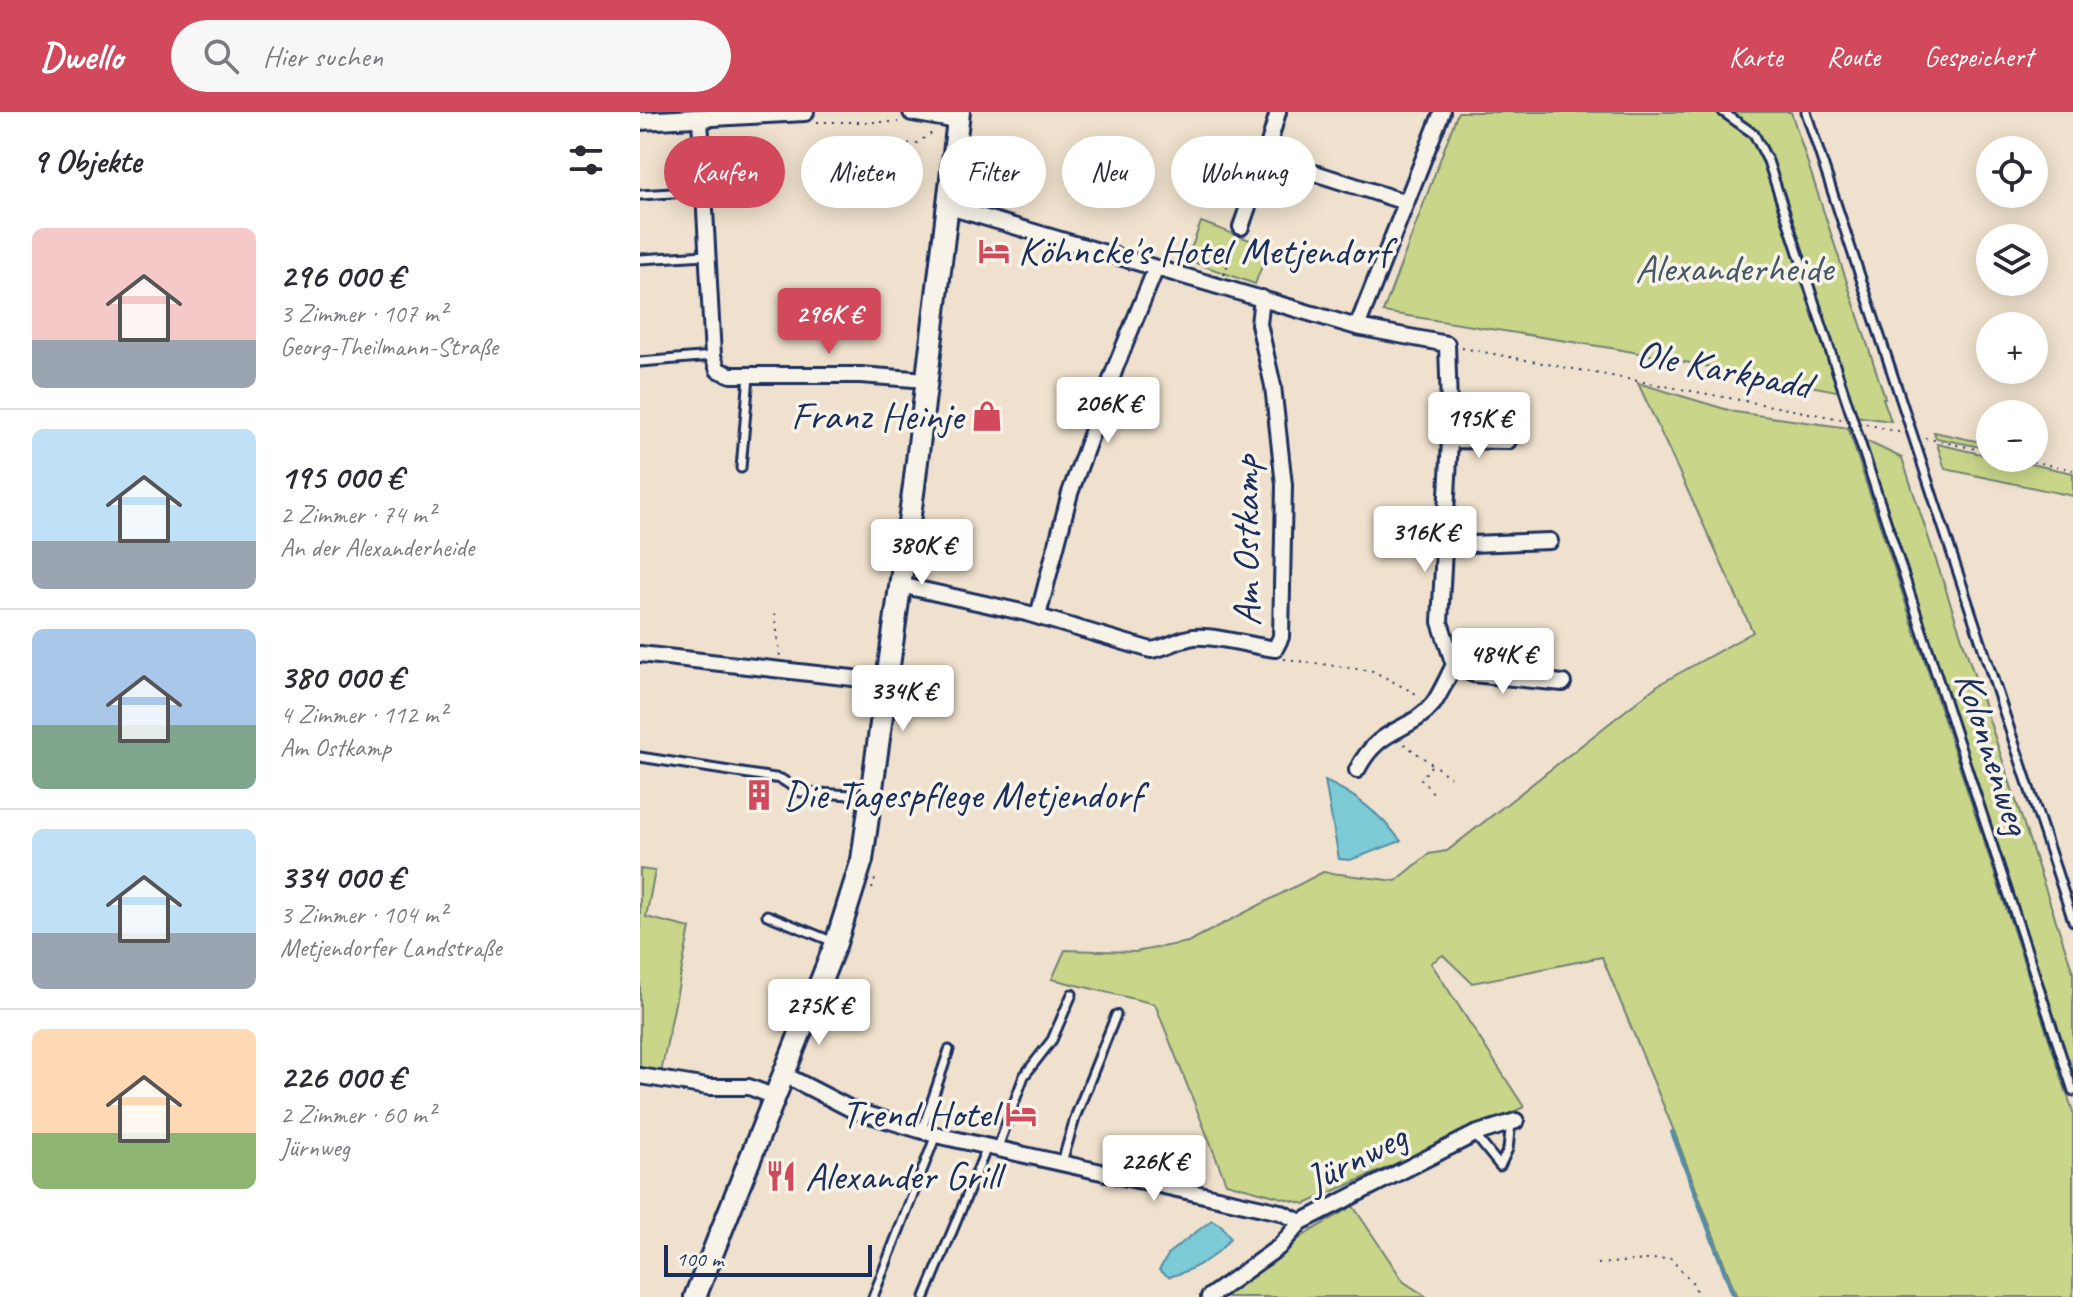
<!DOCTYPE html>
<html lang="de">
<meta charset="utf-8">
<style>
:root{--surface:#fff;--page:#f7f7f7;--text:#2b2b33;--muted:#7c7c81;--line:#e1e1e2;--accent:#d1495b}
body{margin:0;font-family:Caveat,sans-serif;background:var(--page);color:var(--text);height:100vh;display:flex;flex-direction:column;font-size:30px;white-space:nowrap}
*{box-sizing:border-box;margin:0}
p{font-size:26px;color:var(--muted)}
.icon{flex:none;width:44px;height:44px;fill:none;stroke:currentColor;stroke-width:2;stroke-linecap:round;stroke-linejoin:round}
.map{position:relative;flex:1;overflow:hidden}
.drawer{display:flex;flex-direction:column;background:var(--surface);width:640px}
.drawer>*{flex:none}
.guide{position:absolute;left:24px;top:24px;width:760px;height:72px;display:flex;gap:16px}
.tools{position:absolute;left:1336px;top:24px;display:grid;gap:16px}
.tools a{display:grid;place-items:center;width:72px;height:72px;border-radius:50%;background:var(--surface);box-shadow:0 4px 20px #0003;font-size:40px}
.scale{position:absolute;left:24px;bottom:20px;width:208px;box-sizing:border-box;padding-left:8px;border:4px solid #1b2f5e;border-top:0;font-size:22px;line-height:28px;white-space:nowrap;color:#1b2f5e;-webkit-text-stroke:6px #f7f3e8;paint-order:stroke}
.price{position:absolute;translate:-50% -68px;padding:0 18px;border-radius:8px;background:#fff;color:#222;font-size:26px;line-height:52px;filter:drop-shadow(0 2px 4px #0008)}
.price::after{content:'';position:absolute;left:50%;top:48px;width:24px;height:18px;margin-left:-12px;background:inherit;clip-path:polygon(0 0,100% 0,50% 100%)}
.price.on{background:var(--accent);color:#fff}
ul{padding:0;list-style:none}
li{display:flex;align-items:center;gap:24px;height:200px;padding:0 32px}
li+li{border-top:2px solid var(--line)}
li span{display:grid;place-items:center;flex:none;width:224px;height:160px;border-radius:12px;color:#555}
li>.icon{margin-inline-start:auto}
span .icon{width:96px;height:96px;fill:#fffc;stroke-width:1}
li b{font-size:34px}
h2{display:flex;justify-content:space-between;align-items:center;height:96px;padding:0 32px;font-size:34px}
.tag{padding:0 28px;border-radius:36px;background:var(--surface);box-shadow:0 4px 20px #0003;font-size:28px;line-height:72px}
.tag.on{background:var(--accent);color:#fff}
header{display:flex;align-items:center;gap:48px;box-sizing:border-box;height:112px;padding:0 40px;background:var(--accent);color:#fff}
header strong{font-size:38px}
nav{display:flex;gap:44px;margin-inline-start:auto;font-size:28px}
.search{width:560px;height:72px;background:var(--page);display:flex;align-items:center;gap:20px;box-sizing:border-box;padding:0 28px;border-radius:44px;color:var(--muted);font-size:30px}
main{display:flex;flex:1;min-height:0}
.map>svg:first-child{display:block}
</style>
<header>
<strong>Dwello</strong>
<div class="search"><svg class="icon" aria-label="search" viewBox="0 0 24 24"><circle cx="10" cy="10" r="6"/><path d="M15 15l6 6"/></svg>Hier suchen</div>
<nav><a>Karte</a><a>Route</a><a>Gespeichert</a></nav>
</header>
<main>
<section class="drawer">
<h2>9 Objekte<svg class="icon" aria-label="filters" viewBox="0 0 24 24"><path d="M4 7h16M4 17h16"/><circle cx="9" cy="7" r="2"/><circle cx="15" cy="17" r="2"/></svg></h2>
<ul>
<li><span style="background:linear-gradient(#f6c9c9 70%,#9aa5b1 0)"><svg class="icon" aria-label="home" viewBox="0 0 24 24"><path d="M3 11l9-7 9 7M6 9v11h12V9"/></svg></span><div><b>296 000 €</b><p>3 Zimmer · 107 m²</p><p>Georg-Theilmann-Straße</p></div></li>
<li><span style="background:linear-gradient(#bfe0f5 70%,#9aa5b1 0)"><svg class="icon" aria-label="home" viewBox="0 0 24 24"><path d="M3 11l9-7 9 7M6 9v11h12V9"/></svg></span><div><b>195 000 €</b><p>2 Zimmer · 74 m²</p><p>An der Alexanderheide</p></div></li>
<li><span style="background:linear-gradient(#a9c7e8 60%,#7fa58c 0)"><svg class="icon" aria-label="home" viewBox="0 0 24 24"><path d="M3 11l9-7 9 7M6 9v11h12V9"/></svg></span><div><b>380 000 €</b><p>4 Zimmer · 112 m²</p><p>Am Ostkamp</p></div></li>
<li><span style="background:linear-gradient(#bfe0f5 65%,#9aa5b1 0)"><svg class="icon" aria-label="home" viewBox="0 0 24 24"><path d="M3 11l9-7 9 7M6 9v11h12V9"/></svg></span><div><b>334 000 €</b><p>3 Zimmer · 104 m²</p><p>Metjendorfer Landstraße</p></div></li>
<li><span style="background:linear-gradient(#ffd9b3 65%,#8fb573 0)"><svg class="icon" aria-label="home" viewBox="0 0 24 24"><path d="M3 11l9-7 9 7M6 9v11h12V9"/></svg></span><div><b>226 000 €</b><p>2 Zimmer · 60 m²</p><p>Jürnweg</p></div></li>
</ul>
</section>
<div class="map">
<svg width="1433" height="1185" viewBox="0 0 1433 1185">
<rect width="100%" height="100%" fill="#efe1cd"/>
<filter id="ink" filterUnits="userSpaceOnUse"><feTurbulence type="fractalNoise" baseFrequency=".0125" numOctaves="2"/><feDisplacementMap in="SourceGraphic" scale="16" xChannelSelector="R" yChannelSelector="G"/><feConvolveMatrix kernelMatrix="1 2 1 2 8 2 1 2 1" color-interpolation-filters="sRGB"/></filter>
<g filter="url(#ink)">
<!-- green -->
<path fill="#c9d689" stroke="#728274" stroke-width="2" d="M818,0H1151L1245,286H1243L1251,309L1215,304L1207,281L977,237L743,200Z
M561,110L629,135L615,172L547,148Z
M998,271L1095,300L1208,316L1433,1000V1185H1097L1034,1019L962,845L832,871L803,843L791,851L884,995L665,1092L586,1071L515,892L412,867L425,838L495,840L548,830L683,760L756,769L789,742L807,739L1018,573L1113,520Z
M1294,320L1350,332V337L1296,326Z
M1222,327L1262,346L1433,860V963Z
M1297,332L1350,344V346H1361L1433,361V384L1305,357Z
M0,757L15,759L6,805L50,816L21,961L0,957Z
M713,1094L764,1170L787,1185H577L666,1122Z"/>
<!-- water -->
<path fill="#7bcbd7" stroke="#558da7" stroke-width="2" d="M685,669C717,683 740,702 761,729L710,748L699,747Z
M572,1108L582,1114L590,1126C578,1145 551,1159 529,1165L519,1158L530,1140Z"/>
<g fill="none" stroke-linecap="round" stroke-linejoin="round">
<!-- stream -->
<path stroke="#558da7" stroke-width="4" d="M1032,1020L1094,1185"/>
<defs>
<path id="service" d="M1083,0L1114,22L1128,49L1433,979
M1166,0L1433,809
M0,83L63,79
M0,147L66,143
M0,250L73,244
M101,356L109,264
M0,645L141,667L161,680L228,684
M127,803L194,830
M282,1018L309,938
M835,1023L860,1054L868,1037L871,1010
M358,1035L384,964L412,928L432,882
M422,1050L436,1003L476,903
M233,1185L296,1023
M285,1185L347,1035"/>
<path id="minor" d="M638,0L625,45L765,90
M60,7L73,244L78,258L91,263H220L287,268
M309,95L717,215L807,232L810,328L800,510L814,553C807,566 801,581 793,592C768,622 740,613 717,658
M601,115L625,45
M717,215L802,0
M810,328L868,329
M806,433L910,429
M260,473L386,501L511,538C527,536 538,527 554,525C574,523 613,534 635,537L641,525L644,373L633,274L619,212L622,186
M398,504L430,381L476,254L516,156
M0,542L248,570
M814,553L833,562L923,571
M145,963L213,998L296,1023L640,1100L661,1110L835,1022L876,1009
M0,964L68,975H109L135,985
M569,1185L639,1135L661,1110"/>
<path id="tertiary" d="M272,0L318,8
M0,9L165,0"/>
<path id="secondary" d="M55,1185L196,831L222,748L274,374L319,0"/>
</defs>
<!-- service casing -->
<use href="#service" stroke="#1b2f5e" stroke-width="13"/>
<!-- minor casing -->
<use href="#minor" stroke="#1b2f5e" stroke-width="20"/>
<!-- tertiary casing -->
<use href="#tertiary" stroke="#1b2f5e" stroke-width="22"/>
<!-- secondary casing -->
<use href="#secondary" stroke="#1b2f5e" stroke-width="26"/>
<!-- path -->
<path stroke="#1b2f5e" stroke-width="2" stroke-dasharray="2 6" stroke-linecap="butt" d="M177,10H258
M260,32L277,31L295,19
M584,163L597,127
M822,236L1201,307
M1226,312L1259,320
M1285,326L1350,340
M1377,346L1433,358
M135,502L140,545
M644,547L733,559L778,583
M764,632L810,665
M791,654L781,667L794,682
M232,777L236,764
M958,1152L1030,1146L1052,1170L1059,1185"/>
<!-- service -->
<use href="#service" stroke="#f7f3e8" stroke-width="7"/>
<!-- minor -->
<use href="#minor" stroke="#f7f3e8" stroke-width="14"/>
<!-- tertiary -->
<use href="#tertiary" stroke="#f7f3e8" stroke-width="16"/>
<!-- secondary -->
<use href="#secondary" stroke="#f7f3e8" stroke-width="20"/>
</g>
</g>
<!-- icons -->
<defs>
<symbol id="hotel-bare" viewBox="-9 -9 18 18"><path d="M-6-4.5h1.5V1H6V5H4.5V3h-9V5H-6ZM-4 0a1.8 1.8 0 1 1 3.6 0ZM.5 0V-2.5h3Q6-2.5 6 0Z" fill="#d1495b" stroke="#f7f3e8" stroke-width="2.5" paint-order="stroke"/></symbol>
<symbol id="shop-bare" viewBox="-9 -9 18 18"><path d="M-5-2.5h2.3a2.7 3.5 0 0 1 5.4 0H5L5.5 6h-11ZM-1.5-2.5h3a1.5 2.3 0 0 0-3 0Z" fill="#d1495b" stroke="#f7f3e8" stroke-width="2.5" paint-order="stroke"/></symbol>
<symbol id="building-bare" viewBox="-9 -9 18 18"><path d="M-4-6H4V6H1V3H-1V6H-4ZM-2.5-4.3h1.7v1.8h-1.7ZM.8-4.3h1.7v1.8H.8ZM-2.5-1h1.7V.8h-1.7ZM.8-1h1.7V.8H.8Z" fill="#d1495b" stroke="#f7f3e8" stroke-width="2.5" paint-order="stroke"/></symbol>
<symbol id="restaurant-bare" viewBox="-9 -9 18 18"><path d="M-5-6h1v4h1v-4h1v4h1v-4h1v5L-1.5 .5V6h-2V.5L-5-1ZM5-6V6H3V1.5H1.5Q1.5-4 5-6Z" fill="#d1495b" stroke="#f7f3e8" stroke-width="2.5" paint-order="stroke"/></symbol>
</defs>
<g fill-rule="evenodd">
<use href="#hotel-bare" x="332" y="117" width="44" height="44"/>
<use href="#shop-bare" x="325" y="282" width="44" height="44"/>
<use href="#building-bare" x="97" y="661" width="44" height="44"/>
<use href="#hotel-bare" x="359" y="980" width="44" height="44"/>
<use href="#restaurant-bare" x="119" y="1042" width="44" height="44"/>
</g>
<g text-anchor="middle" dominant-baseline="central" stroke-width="7" stroke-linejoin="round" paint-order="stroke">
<!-- poi labels -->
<g font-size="40" fill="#1b2f5e" stroke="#f7f3e8" text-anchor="start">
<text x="378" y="139">Köhncke's Hotel Metjendorf</text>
<text x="323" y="304" text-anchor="end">Franz Heinje</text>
<text x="143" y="683">Die Tagespflege Metjendorf</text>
<text x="357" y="1002" text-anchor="end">Trend Hotel</text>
<text x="165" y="1064">Alexander Grill</text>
</g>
<!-- park labels -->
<g font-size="40" fill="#465969" stroke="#f7f3e8">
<text x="1094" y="156">Alexanderheide</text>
</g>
<!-- street labels -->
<g font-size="40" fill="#1b2f5e" stroke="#f7f3e8">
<text transform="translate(1084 257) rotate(11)">Ole Karkpadd</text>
<text transform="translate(606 429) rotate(-90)">Am Ostkamp</text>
<text transform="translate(1353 641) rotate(72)">Kolonnenweg</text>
<text transform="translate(716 1046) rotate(-27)">Jürnweg</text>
</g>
</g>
</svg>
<div class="tools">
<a><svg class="icon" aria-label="locate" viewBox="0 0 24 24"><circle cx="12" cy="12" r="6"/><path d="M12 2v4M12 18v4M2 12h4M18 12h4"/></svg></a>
<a><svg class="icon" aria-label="layers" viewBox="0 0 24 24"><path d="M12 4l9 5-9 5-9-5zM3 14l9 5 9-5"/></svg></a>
<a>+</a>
<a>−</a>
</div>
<div class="scale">100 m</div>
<b class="price on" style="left:189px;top:244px">296K €</b>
<b class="price" style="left:468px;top:333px">206K €</b>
<b class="price" style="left:839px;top:348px">195K €</b>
<b class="price" style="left:785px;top:462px">316K €</b>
<b class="price" style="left:282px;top:475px">380K €</b>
<b class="price" style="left:863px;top:584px">484K €</b>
<b class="price" style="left:263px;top:621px">334K €</b>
<b class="price" style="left:179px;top:935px">275K €</b>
<b class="price" style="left:514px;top:1091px">226K €</b>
<div class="guide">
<a class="tag on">Kaufen</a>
<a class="tag">Mieten</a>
<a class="tag">Filter</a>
<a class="tag">Neu</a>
<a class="tag">Wohnung</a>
</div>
</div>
</main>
